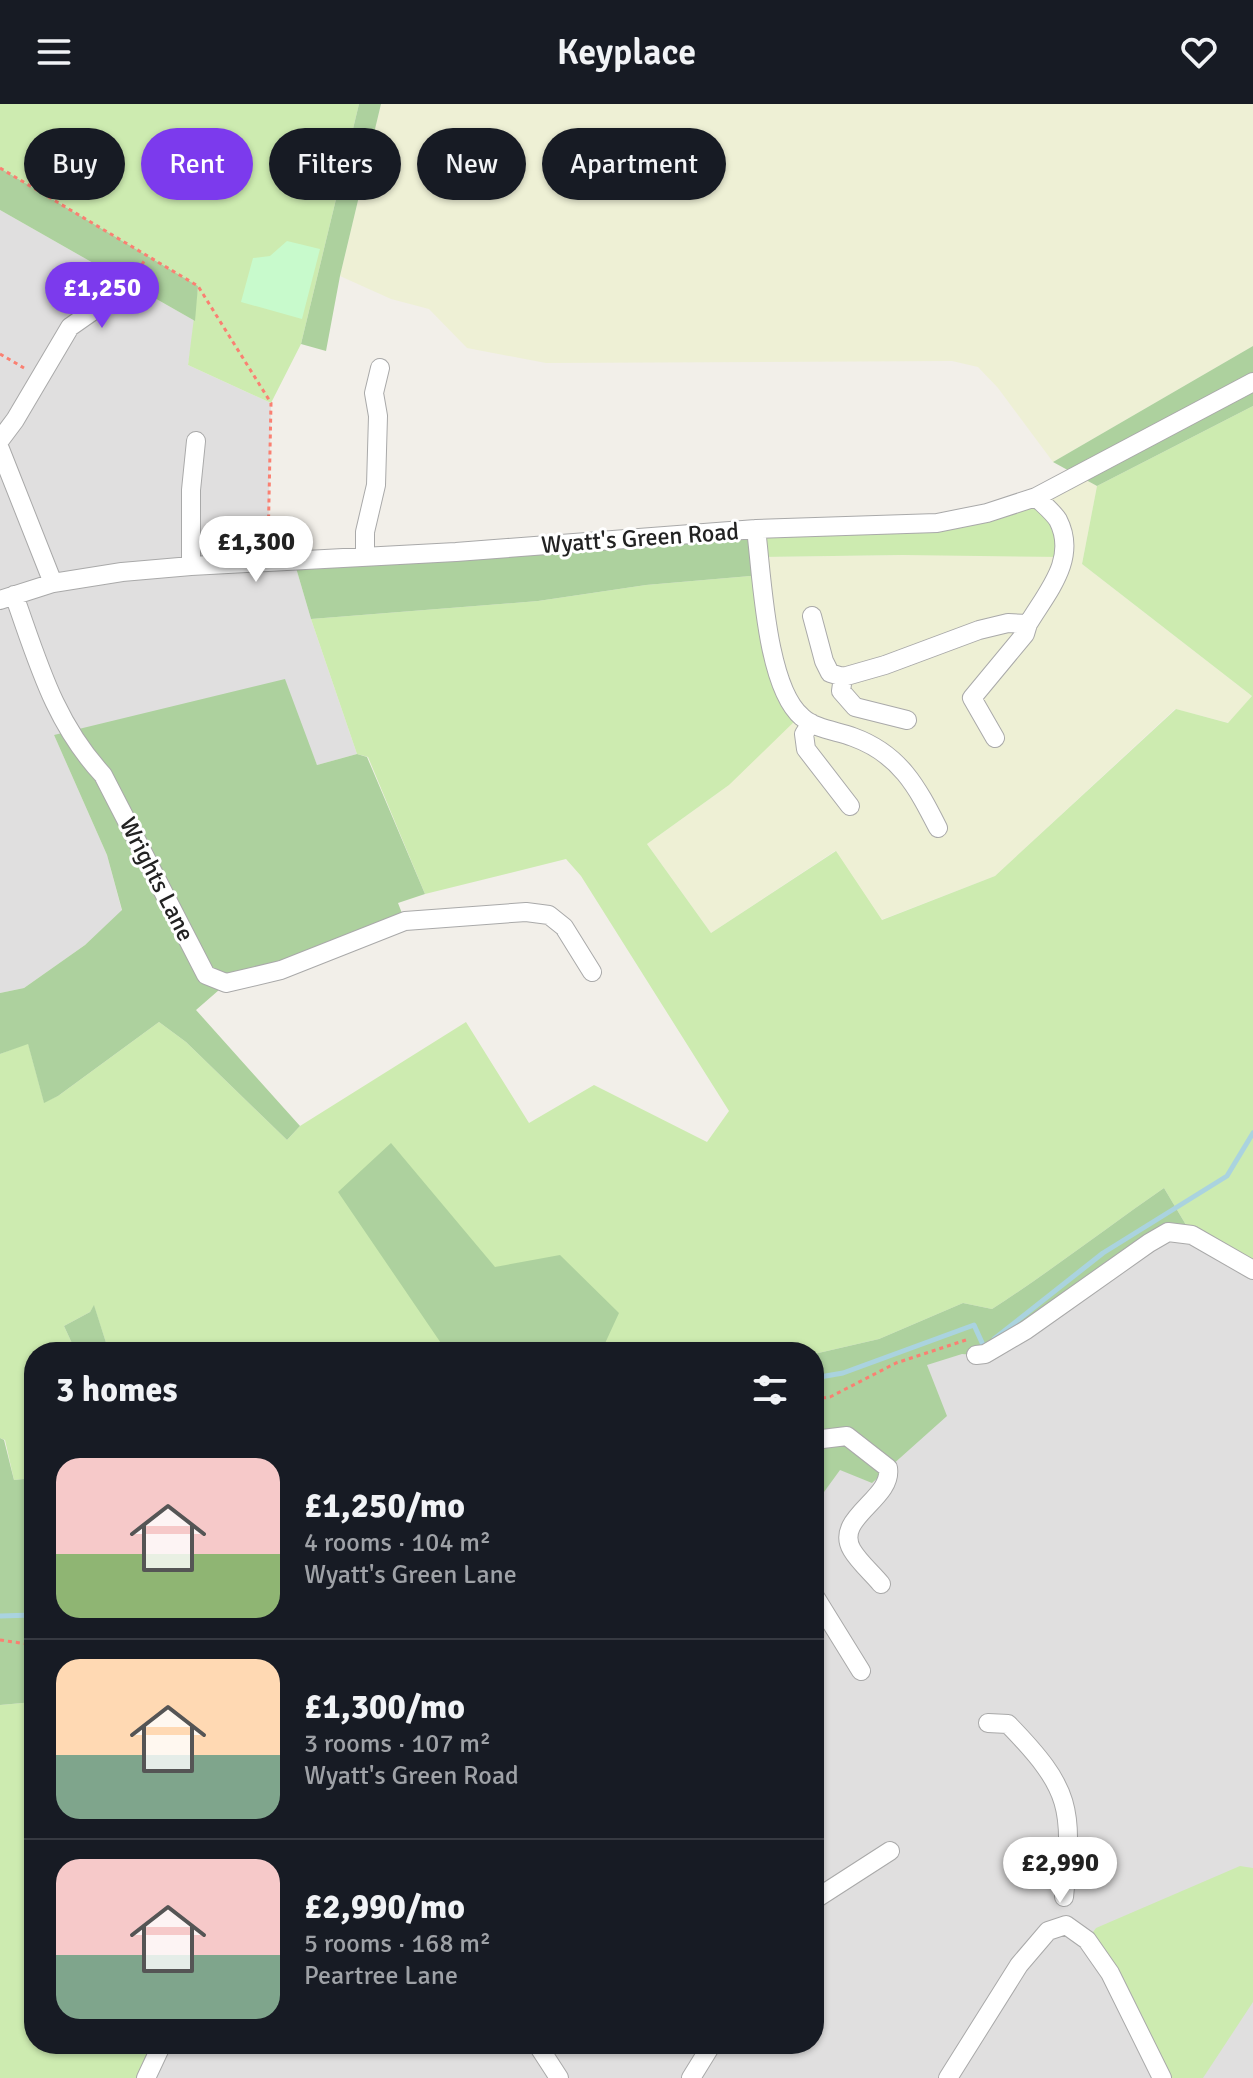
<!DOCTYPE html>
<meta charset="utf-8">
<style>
:root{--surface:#171b24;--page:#20242c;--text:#f1f3f6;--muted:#9ea1a6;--line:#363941;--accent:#7c3aed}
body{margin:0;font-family:Signika,sans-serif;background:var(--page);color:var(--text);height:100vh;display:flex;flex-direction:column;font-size:30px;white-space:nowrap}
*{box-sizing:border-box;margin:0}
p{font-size:26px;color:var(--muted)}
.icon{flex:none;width:44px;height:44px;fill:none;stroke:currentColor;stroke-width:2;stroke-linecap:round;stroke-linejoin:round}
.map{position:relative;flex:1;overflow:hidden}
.sheet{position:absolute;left:24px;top:1238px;width:800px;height:712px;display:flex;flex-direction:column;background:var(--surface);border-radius:32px;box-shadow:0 2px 6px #0004}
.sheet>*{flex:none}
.top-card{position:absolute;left:24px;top:24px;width:800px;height:72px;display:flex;gap:16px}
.price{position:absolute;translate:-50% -68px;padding:0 18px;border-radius:28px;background:#fff;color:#222;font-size:26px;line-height:52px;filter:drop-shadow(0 2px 4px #0008)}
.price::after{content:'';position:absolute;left:50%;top:48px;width:24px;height:18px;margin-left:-12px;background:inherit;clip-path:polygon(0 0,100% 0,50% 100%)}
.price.active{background:var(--accent);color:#fff}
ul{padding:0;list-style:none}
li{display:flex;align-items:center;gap:24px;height:200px;padding:0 32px}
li+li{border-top:2px solid var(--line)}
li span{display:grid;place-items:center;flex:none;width:224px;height:160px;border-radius:24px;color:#555}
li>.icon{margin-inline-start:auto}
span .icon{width:96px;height:96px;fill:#fffc;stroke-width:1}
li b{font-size:34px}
h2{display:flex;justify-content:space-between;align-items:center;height:96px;padding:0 32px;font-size:34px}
.pill{padding:0 28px;border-radius:36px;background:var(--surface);box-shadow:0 2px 6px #0004;font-size:28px;line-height:72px}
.pill.active{background:var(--accent);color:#fff}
header{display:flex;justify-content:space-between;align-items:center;height:104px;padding:0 32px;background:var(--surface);font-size:36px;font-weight:600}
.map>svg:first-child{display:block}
</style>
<header><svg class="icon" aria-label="menu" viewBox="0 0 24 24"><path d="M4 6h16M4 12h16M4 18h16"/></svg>Keyplace<svg class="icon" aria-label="heart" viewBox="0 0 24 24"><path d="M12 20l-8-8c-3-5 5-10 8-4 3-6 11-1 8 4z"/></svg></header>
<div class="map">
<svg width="1253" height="1974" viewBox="0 0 1253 1974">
<rect width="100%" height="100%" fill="#f2efe9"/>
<!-- residential -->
<path fill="#e0dfdf" d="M0,106L195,217L188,261L271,299L268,444L270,458L294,457L311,515L357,650L317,661L306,634L54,631L107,751L122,807L85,841L24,884L0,889Z
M1168,1128L1253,1166V1974H146L162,1940H814V1295Z"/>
<!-- farmland -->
<path fill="#eef0d5" d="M381,0H1253V242L1053,358L998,284L978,263L952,257L546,259L467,244L429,205L391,195L340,172Z
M1078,372L1097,382L1082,460L1252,592L1229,619L1175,605L995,772L881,816L835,747L711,829L647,740L729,681L790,597L759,453L903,451L1036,393Z"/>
<!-- grass -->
<path fill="#cdebb0" d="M0,0H359L301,240L271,299L188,261L198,182L0,64Z
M1253,302V1165L1192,1131L1164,1084C1106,1124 1051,1167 992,1205L963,1199L879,1235L814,1250L109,1248L94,1202L90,1208L64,1222L76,1248H34V1374L14,1376L5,1336L0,1334V950L28,939L44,998L58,992L159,918L186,938L287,1036L300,1022L466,918L529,1019L594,981L707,1038L729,1007L581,772L566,755L425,790L368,653L357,650L311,515L538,497L646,481L762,471L773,559L800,612L729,681L647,740L711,829L836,747L882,816L995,772L1176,605L1228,619L1252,592L1082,460L1097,382Z
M1036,393L1057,414L1065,453L903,451L759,453L756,425L883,421Z
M34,1598V1940H162L146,1974H0V1601Z
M1240,1762L1253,1764V1898L1203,1974H1162L1087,1836L1096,1824Z"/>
<!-- forest -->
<path fill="#add19e" d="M359,0H381L340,172L326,247L301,240Z
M0,64L198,182L195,217L0,106Z
M1253,242V302L1097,382L1053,358Z
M756,425L762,471L646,481L538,497L311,515L294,457Z
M285,575L317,661L357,650L367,653L425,790L398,799L405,817L227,879L196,906L300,1022L287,1036L186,938L159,918L58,992L44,999L28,940L0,950V889L24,884L85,841L122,806L107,751L54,631Z
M391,1039L495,1163L560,1151L619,1209L601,1248H447L338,1088Z
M1164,1084L1192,1131L1168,1128L976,1251L962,1250L927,1261L947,1312L872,1379L840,1366L824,1388L814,1393V1250L879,1235L963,1199L992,1205C1051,1167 1106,1124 1164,1084Z
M94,1201L109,1248H76L64,1222L90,1208Z
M0,1334L4,1336L14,1376L34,1374V1598L0,1601Z"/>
<!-- park -->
<path fill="#c8facc" d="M287,137L320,145L302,215L241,198L253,154L270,152Z"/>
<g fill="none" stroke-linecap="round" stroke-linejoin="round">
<!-- stream -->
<path stroke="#aad3df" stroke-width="5" d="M994,1235L1103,1149L1227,1072L1253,1029
M814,1274L843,1269L974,1221L984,1243L986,1241
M0,1512L34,1511"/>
<defs>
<path id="minor" d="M0,336L15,316L70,223L110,195
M0,345L53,479
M756,425C762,471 766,583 802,613C815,625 837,627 853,633C900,650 917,683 938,724
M365,452V428L376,381L378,312L374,289L380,264
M191,462V386L196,337
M14,491C38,558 54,618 103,671L206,871L226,879L281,866L405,817L526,808L549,811L564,823L592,868
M0,496L53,479L122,468L191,462L456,448L756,425L937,419L987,409L1036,393L1253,278
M812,512L824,557L830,569L843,573L885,561L979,526L1008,519L1028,520
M843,573L841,587L855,603L907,616
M811,619L804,630L806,645L850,702
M995,634L972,594L1025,530L1028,520C1047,488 1078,455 1058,416C1053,408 1043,400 1036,393
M976,1251L985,1250L1026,1226L1149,1139L1168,1128L1192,1131L1253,1166
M814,1336L847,1332L888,1364C893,1395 833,1414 852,1446C859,1458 872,1469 881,1480
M814,1491L861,1567
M988,1619L1008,1620C1072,1686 1073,1704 1064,1793
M814,1796L890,1747
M537,1940L559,1974
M146,1974L162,1940
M691,1974L712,1940
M948,1974L1019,1861L1048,1827L1066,1821L1087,1836L1110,1869L1162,1974"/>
</defs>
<!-- minor casing -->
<use href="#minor" stroke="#a9a9a9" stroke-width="20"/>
<!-- path -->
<path stroke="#fa8072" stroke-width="3" stroke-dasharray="4 4" stroke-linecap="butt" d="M0,64L198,182L271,299L268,443
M122,185L130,180L146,154
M0,250L24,264
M814,1295L830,1293L896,1259L966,1236
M0,1536L34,1541"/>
<!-- minor -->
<use href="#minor" stroke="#fff" stroke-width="18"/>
</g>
<g text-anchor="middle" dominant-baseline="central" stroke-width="6" stroke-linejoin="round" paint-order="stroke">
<!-- street labels -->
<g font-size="24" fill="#222" stroke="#fff">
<text transform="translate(640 434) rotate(-4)">Wyatt's Green Road</text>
<text transform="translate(157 775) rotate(63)">Wrights Lane</text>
</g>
</g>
</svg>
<b class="price active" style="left:102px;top:226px">£1,250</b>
<b class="price" style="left:256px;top:480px">£1,300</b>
<b class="price" style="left:1060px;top:1801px">£2,990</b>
<div class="top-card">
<a class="pill">Buy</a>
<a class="pill active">Rent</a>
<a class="pill">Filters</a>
<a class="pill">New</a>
<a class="pill">Apartment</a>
</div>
<section class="sheet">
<h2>3 homes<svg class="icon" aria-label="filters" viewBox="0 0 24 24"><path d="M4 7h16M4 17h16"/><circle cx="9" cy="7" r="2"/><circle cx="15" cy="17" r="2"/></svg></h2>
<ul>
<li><span style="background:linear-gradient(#f6c9c9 60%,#8fb573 0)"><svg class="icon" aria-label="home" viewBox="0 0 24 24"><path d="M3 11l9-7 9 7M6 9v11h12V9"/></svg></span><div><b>£1,250/mo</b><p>4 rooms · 104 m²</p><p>Wyatt's Green Lane</p></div></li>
<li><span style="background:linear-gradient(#ffd9b3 60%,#7fa58c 0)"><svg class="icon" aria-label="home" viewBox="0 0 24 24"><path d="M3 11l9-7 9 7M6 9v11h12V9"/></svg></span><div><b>£1,300/mo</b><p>3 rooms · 107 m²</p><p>Wyatt's Green Road</p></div></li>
<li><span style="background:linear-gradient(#f6c9c9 60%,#7fa58c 0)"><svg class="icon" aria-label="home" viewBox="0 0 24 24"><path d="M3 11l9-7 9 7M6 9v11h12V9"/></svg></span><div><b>£2,990/mo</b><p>5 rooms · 168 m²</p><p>Peartree Lane</p></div></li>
</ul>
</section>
</div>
